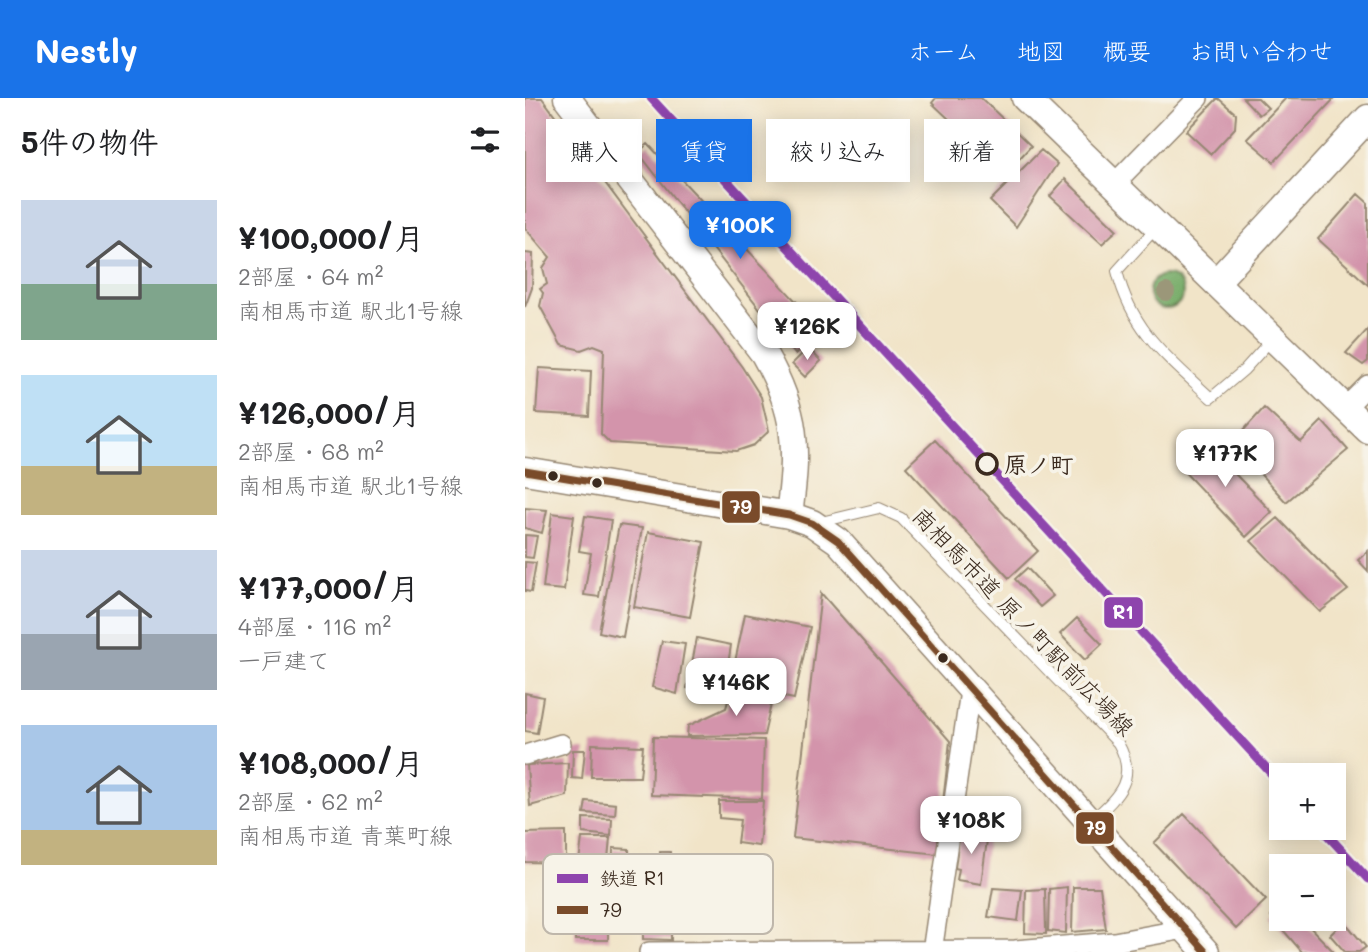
<!DOCTYPE html>
<html lang="ja">
<meta charset="utf-8">
<style>
:root{--surface:#fff;--page:#f6f6f6;--text:#202124;--muted:#757577;--accent:#1a73e8}
body{margin:0;font-family:Mali,"Klee One",sans-serif;background:var(--page);color:var(--text);height:100vh;display:flex;flex-direction:column;font-size:26px;white-space:nowrap}
*{box-sizing:border-box;margin:0}
p{font-size:23px;color:var(--muted)}
.icon{flex:none;width:38px;height:38px;fill:none;stroke:currentColor;stroke-width:2;stroke-linecap:round;stroke-linejoin:round}
.map{position:relative;flex:1;overflow:hidden}
.details{display:flex;flex-direction:column;background:var(--surface);width:525px}
.details>*{flex:none}
.hud{position:absolute;left:21px;top:21px;width:665px;height:63px;display:flex;gap:14px}
.tools{position:absolute;left:744px;top:665px;display:grid;gap:14px}
.tools a{display:grid;place-items:center;width:77px;height:77px;border-radius:0px;background:var(--surface);box-shadow:0 4px 18px #0003;font-size:35px}
.price{position:absolute;translate:-50% -60px;padding:0 16px;border-radius:14px;background:#fff;color:#222;font-size:23px;line-height:46px;filter:drop-shadow(0 2px 4px #0008)}
.price::after{content:'';position:absolute;left:50%;top:42px;width:21px;height:16px;margin-left:-10px;background:inherit;clip-path:polygon(0 0,100% 0,50% 100%)}
.price.active{background:var(--accent);color:#fff}
ul{padding:0;list-style:none}
li{display:flex;align-items:center;gap:21px;height:175px;padding:0 21px}
li span{display:grid;place-items:center;flex:none;width:196px;height:140px;border-radius:0px;color:#555}
li>.icon{margin-inline-start:auto}
span .icon{width:84px;height:84px;fill:#fffc;stroke-width:1}
li b{font-size:30px}
h2{display:flex;justify-content:space-between;align-items:center;height:84px;padding:0 21px;font-size:30px}
.tag{padding:0 24px;border-radius:0px;background:var(--surface);box-shadow:0 4px 18px #0003;font-size:24px;line-height:63px}
.tag.active{background:var(--accent);color:#fff}
header{display:flex;align-items:center;gap:42px;box-sizing:border-box;height:98px;padding:0 35px;background:var(--accent);color:#fff}
header strong{font-size:33px}
nav{display:flex;gap:38px;margin-inline-start:auto;font-size:24px}
main{display:flex;flex:1;min-height:0}
.map>svg:first-child{display:block}
</style>
<header>
<strong>Nestly</strong>
<nav><a>ホーム</a><a>地図</a><a>概要</a><a>お問い合わせ</a></nav>
</header>
<main>
<section class="details">
<h2>5件の物件<svg class="icon" aria-label="filters" viewBox="0 0 24 24"><path d="M4 7h16M4 17h16"/><circle cx="9" cy="7" r="2"/><circle cx="15" cy="17" r="2"/></svg></h2>
<ul>
<li><span style="background:linear-gradient(#c9d6e8 60%,#7fa58c 0)"><svg class="icon" aria-label="home" viewBox="0 0 24 24"><path d="M3 11l9-7 9 7M6 9v11h12V9"/></svg></span><div><b>¥100,000/月</b><p>2部屋 · 64 m²</p><p>南相馬市道 駅北1号線</p></div></li>
<li><span style="background:linear-gradient(#bfe0f5 65%,#c2b280 0)"><svg class="icon" aria-label="home" viewBox="0 0 24 24"><path d="M3 11l9-7 9 7M6 9v11h12V9"/></svg></span><div><b>¥126,000/月</b><p>2部屋 · 68 m²</p><p>南相馬市道 駅北1号線</p></div></li>
<li><span style="background:linear-gradient(#c9d6e8 60%,#9aa5b1 0)"><svg class="icon" aria-label="home" viewBox="0 0 24 24"><path d="M3 11l9-7 9 7M6 9v11h12V9"/></svg></span><div><b>¥177,000/月</b><p>4部屋 · 116 m²</p><p>一戸建て</p></div></li>
<li><span style="background:linear-gradient(#a9c7e8 75%,#c2b280 0)"><svg class="icon" aria-label="home" viewBox="0 0 24 24"><path d="M3 11l9-7 9 7M6 9v11h12V9"/></svg></span><div><b>¥108,000/月</b><p>2部屋 · 62 m²</p><p>南相馬市道 青葉町線</p></div></li>
</ul>
</section>
<div class="map">
<svg width="843" height="854" viewBox="0 0 843 854">
<rect width="100%" height="100%" fill="#f7f3e8"/>
<filter id="ink" filterUnits="userSpaceOnUse"><feTurbulence type="fractalNoise" baseFrequency=".0143" numOctaves="2"/><feDisplacementMap in="SourceGraphic" scale="14" xChannelSelector="R" yChannelSelector="G"/><feConvolveMatrix kernelMatrix="1 2 1 2 8 2 1 2 1" color-interpolation-filters="sRGB"/></filter>
<filter id="wash" filterUnits="userSpaceOnUse"><feTurbulence type="fractalNoise" baseFrequency=".00686" numOctaves="4" result="noise"/><feDisplacementMap in="SourceGraphic" scale="28" xChannelSelector="R" yChannelSelector="G"/><feGaussianBlur stdDeviation="1.57" result="paint"/><feColorMatrix in="noise" values="0 0 0 0 0 0 0 0 0 0 0 0 0 0 0 0 0 1.4 0 .05"/><feComposite in="paint" operator="in"/></filter>
<g filter="url(#wash)">
<rect width="100%" height="100%" fill="#f1e4c8"/>
<!-- forest -->
<path fill="#75aa66" stroke="#586a42" stroke-width="2" d="M624 194a17 17 0 1 1 34 0a17 17 0 1 1-34 0Z"/>
<g id="blocks">
<!-- building -->
<path fill="#d394ab" d="M0,0H17L217,269L236,299L244,333L229,347L211,353L85,345L76,336L79,251L69,247L56,252L36,247L15,208L18,195L15,191L22,186L18,170L25,159L0,130Z
M411,0H456L506,48L481,75L407,5Z
M693,0L711,16L710,30L686,56L661,33Z
M718,0H733L743,10L734,17Z
M761,0L809,1L749,64L722,41Z
M123,46L300,234L270,256L113,54Z
M516,52L532,66L491,129L465,103Z
M540,81L592,132L577,146L525,98Z
M833,96L843,105V187L793,141Z
M0,155L8,156L7,190L0,209Z
M843,231V263L838,267L821,255Z
M283,250L296,263L280,279L267,266Z
M14,270L66,273L64,318L11,315Z
M739,310L776,344L797,323L823,352L761,404L707,345Z
M410,342L513,453L484,480L381,369Z
M679,344L747,414L721,439L652,366Z
M0,410L22,412L17,435L0,430Z
M27,415L49,418L39,492L18,490Z
M60,418L86,422L74,499L59,497L66,455L54,453Z
M753,420L823,492L795,514L726,443Z
M94,427L117,430L98,539L74,534Z
M123,434L179,444L165,519L109,509Z
M0,437L12,438L8,460L0,459Z
M843,453V473L833,462Z
M0,464L11,465L6,494L0,493Z
M502,470L528,498L515,509L490,481Z
M296,495L425,643L412,756L268,740Z
M220,516L285,529L269,601L205,588Z
M552,520L577,546L560,562L535,536Z
M172,540L206,547L199,593L162,590Z
M137,543L160,546L152,596L127,589Z
M206,592L247,602L239,637L162,638L163,628L201,610Z
M0,595L18,599L12,635L0,633Z
M128,639L239,642L237,701L126,697Z
M67,646L118,648L115,679H66Z
M48,652H60L57,681L47,680Z
M43,665L42,698L5,708L2,667Z
M61,703L91,706L90,717L59,715Z
M194,703H238L234,748L212,745L215,722L194,720Z
M659,716L741,802L711,831L629,745Z
M58,720L87,721L86,738L58,735Z
M435,732L463,735L456,786L432,782L434,771L430,770Z
M41,734V765L0,764V735Z
M57,740H85L82,772L52,780Z
M88,750L104,751V785L87,784Z
M135,754H145L144,791L134,792Z
M542,789L541,835L523,833L524,791Z
M548,789H575L581,831L547,834Z
M468,790L497,792L493,823L463,819Z
M520,791L521,836L500,835L501,792Z
M146,806V842L118,841V807Z
M756,808V821H777L809,854H777L746,818Z
M83,816V842H50V817Z
M819,823L841,849L834,854H820L805,837Z"/>
</g>
</g>
<g filter="url(#ink)">
<use href="#blocks" fill-opacity="0" stroke="#968773" stroke-width="2"/>
<g fill="none" stroke-linecap="round" stroke-linejoin="round">
<defs>
<path id="lane" d="M631,130L592,173C607,233 643,260 686,300L719,272L746,242
M292,425L354,410L376,420L593,645C614,682 592,699 565,724"/>
<path id="street" d="M590,85L673,0
M820,310L843,287
M0,657L36,646
M124,854L490,852L589,844L660,831
M407,854L445,593"/>
<path id="secondary" d="M42,0L239,256C273,316 273,350 264,417
M500,0L843,332
M692,183L843,20
M0,373L264,417L287,425L313,443L681,854"/>
</defs>
<!-- lane casing -->
<use href="#lane" stroke="#968773" stroke-width="12"/>
<!-- street casing -->
<use href="#street" stroke="#968773" stroke-width="22"/>
<!-- secondary casing -->
<use href="#secondary" stroke="#968773" stroke-width="29"/>
<!-- lane -->
<use href="#lane" stroke="#fff" stroke-width="10"/>
<!-- street -->
<use href="#street" stroke="#fff" stroke-width="19"/>
<!-- secondary -->
<use href="#secondary" stroke="#fff" stroke-width="26"/>
<defs>
<path id="bus-1" d="M0,373L264,417L287,425L313,443L681,854"/>
</defs>
<!-- bus-1 casing -->
<use href="#bus-1" stroke="#f7f3e8" stroke-width="12"/>
<!-- bus-1 -->
<use href="#bus-1" stroke="#7a4b2a" stroke-width="7"/>
<defs>
<path id="rail-1" d="M126,0L756,686
M796,730L843,781"/>
</defs>
<!-- rail-1 casing -->
<use href="#rail-1" stroke="#f7f3e8" stroke-width="14"/>
<!-- rail-1 -->
<use href="#rail-1" stroke="#8e44ad" stroke-width="9"/>
</g>
<!-- trees -->
<circle fill="#9b9779" cx="641" cy="194" r="9"/>
</g>
<!-- markers -->
<circle fill="#f7f3e8" stroke="#3b2a1e" stroke-width="3.5" cx="462" cy="366" r="10"/>
<g fill="#3b2a1e" stroke="#f7f3e8" stroke-width="2.5">
<circle cx="28" cy="378" r="6"/>
<circle cx="72" cy="385" r="6"/>
<circle cx="418" cy="560" r="6"/>
</g>
<g text-anchor="middle" dominant-baseline="central" stroke-width="7" stroke-linejoin="round" paint-order="stroke">
<!-- stop labels -->
<g font-size="23" font-weight="bold" fill="#3b2a1e" stroke="#f7f3e8" text-anchor="start">
<text x="479" y="366">原ノ町</text>
</g>
<!-- street labels -->
<g font-size="23" fill="#3b2a1e" stroke="#f7f3e8">
<text transform="translate(499 523) rotate(46)">南相馬市道 原ノ町駅前広場線</text>
</g>
</g>
<!-- legend -->
<rect x="18" y="756" width="230" height="80" rx="10" fill="#f7f3e8" stroke="#bfb7ab" stroke-width="2"/>
<rect x="32" y="776" width="31" height="9" fill="#8e44ad"/>
<rect x="32" y="808" width="31" height="8" fill="#7a4b2a"/>
<g font-size="19" fill="#3b2a1e">
<text x="75" y="787">鉄道 R1</text>
<text x="75" y="819">79</text>
</g>
<g stroke="#f7f3e8" stroke-width="2.5">
<rect x="196" y="392" width="40" height="34" rx="7" fill="#7a4b2a"/>
<rect x="578" y="498" width="41" height="33" rx="7" fill="#8e44ad"/>
<rect x="550" y="713" width="40" height="34" rx="7" fill="#7a4b2a"/>
</g>
<g font-size="19" text-anchor="middle" font-weight="bold" fill="#fff">
<text x="216" y="416">79</text>
<text x="598" y="521">R1</text>
<text x="570" y="737">79</text>
</g>
</svg>
<div class="tools">
<a>+</a>
<a>−</a>
</div>
<b class="price active" style="left:215px;top:163px">¥100K</b>
<b class="price" style="left:282px;top:264px">¥126K</b>
<b class="price" style="left:700px;top:391px">¥177K</b>
<b class="price" style="left:211px;top:620px">¥146K</b>
<b class="price" style="left:446px;top:758px">¥108K</b>
<div class="hud">
<a class="tag">購入</a>
<a class="tag active">賃貸</a>
<a class="tag">絞り込み</a>
<a class="tag">新着</a>
</div>
</div>
</main>
